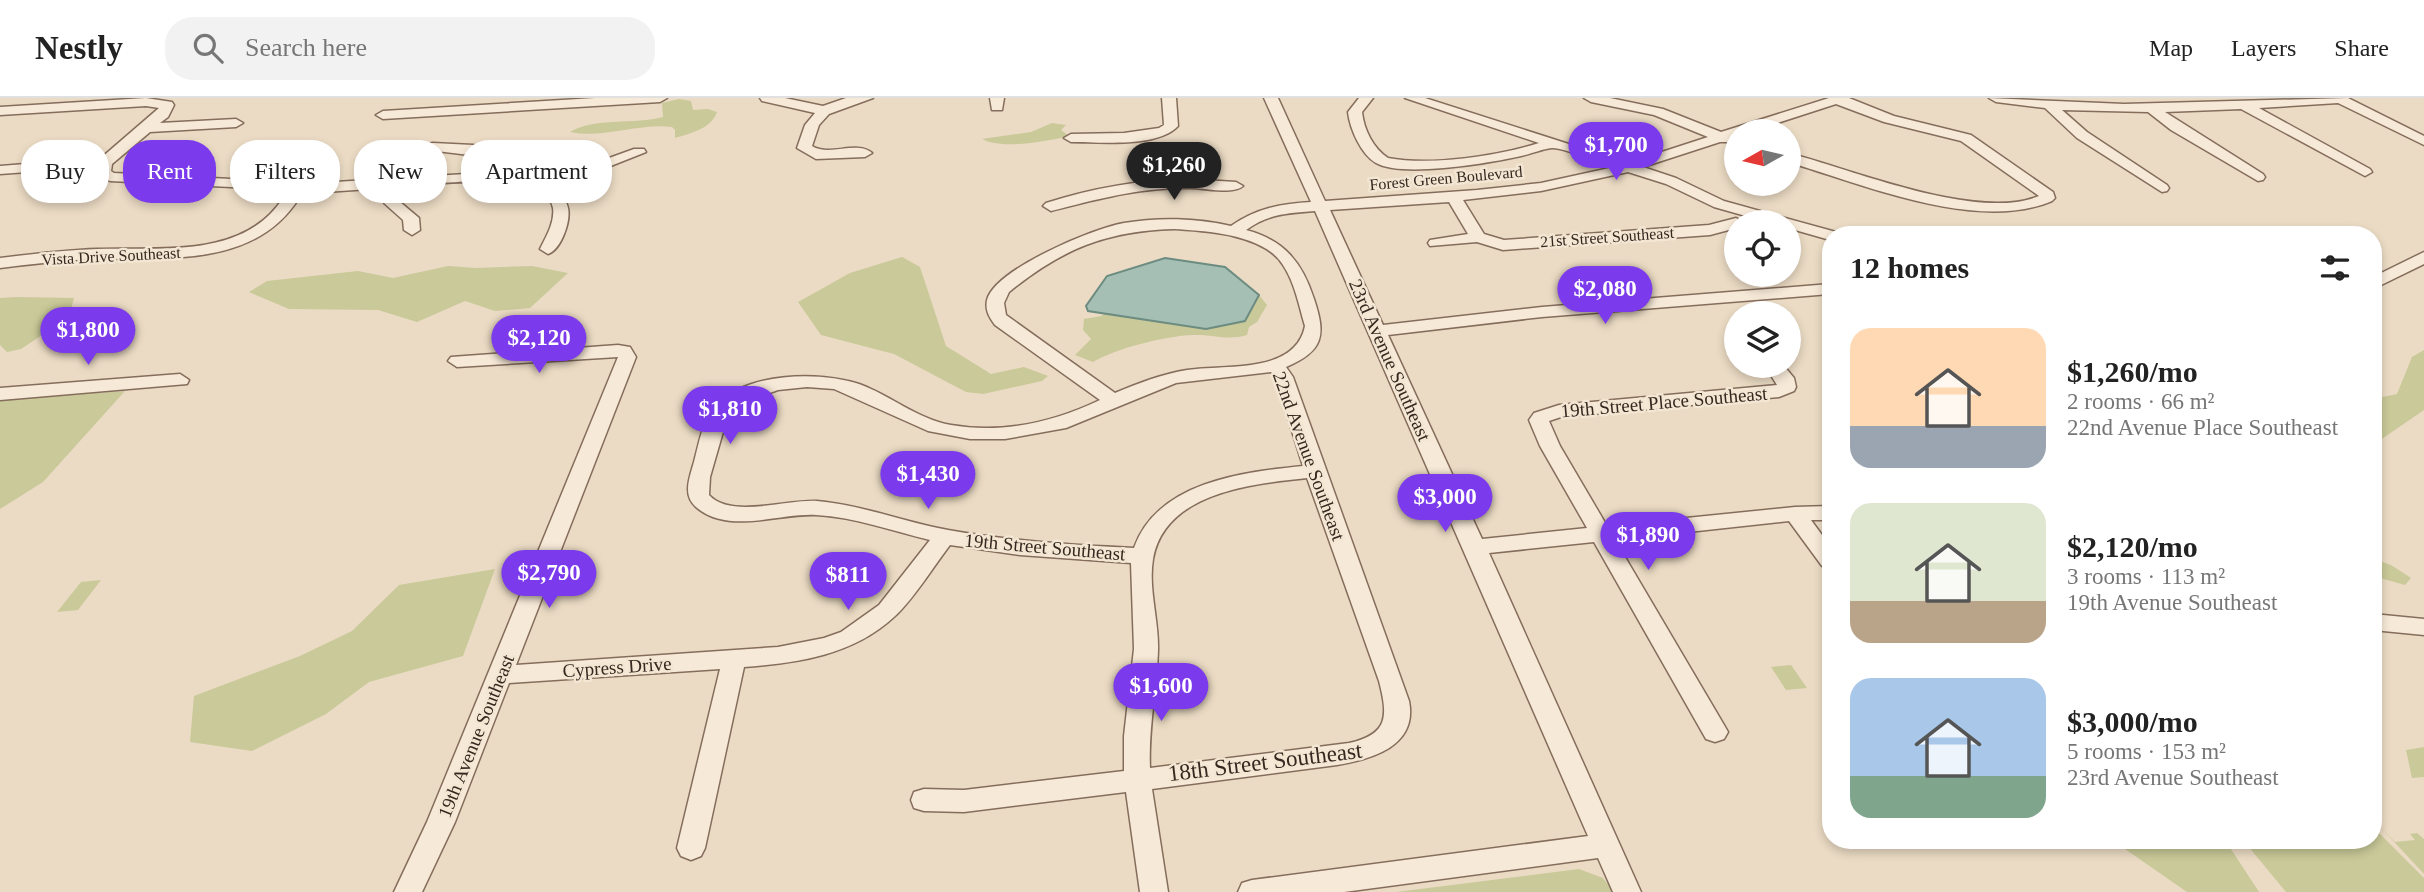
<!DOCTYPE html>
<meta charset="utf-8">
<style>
:root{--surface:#fff;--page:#f2f2f2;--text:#222;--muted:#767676;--line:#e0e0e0;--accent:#7c3aed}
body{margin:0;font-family:Georgia,serif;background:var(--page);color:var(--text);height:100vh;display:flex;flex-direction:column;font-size:26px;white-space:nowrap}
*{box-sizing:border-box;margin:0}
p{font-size:23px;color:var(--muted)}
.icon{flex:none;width:38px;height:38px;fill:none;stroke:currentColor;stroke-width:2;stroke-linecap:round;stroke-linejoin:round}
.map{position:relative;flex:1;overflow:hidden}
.sheet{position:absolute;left:1822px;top:128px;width:560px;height:623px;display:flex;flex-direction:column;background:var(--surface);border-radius:28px;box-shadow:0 4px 10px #0003}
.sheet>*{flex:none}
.hud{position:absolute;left:21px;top:42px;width:665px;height:63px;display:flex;gap:14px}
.needle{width:46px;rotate:262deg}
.tools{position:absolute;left:1724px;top:21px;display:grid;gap:14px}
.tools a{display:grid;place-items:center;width:77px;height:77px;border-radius:50%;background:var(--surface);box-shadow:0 4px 10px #0003;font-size:35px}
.price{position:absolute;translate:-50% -60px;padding:0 16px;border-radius:24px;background:var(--accent);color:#fff;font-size:23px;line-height:46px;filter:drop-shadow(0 2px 4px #0008)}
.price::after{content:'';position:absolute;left:50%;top:42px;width:21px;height:16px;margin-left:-10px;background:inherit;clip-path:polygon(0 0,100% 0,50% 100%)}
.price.selected{background:#222;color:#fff}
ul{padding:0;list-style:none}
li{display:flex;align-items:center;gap:21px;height:175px;padding:0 28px}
li span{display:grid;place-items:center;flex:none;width:196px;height:140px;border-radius:21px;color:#555}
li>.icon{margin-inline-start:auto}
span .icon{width:84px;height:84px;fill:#fffc;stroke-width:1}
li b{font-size:30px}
h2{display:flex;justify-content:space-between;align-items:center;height:84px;padding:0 28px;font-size:30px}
.tag{padding:0 24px;border-radius:28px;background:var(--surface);box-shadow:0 4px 10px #0003;font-size:24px;line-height:63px}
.tag.selected{background:var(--accent);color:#fff}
header{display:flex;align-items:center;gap:42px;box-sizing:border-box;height:98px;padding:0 35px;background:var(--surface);border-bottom:2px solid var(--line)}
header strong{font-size:33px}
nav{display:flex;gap:38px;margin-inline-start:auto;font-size:24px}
.search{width:490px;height:63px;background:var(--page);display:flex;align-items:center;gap:18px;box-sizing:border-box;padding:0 24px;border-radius:28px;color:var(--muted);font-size:26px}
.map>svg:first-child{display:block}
</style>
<header>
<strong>Nestly</strong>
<div class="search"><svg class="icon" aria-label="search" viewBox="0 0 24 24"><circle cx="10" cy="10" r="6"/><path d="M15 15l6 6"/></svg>Search here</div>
<nav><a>Map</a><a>Layers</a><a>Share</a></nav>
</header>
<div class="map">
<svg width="2424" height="794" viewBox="0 0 2424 794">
<rect width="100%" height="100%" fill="#ebdbc4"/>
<!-- green -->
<path fill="#c9c999" d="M679,1L691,3L693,12L708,11L717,14C711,31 691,35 675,40V32L672,29C638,25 604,41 570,34C594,19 635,27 663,19L662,5Z
M1052,25L1066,27L1061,32L1069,38C1047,43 1002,52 982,41L1031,34Z
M902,159L920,169L946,248L991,276L1024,269L1048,278L1042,283L983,296L966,294L894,256L821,237L798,204L850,175Z
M448,168L476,170L532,168L568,175L530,210L495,213L465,203L417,224L378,212L289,211L249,194L267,183L358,173L393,180Z
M1259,197L1267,207L1257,224L1249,229L1247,237C1226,243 1214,236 1193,237C1165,238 1117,250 1093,264L1075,257L1091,241L1083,232L1084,221L1101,218L1105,215L1207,231L1245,223Z
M16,199L74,200L69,219L21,251L7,254L0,247V200Z
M2424,252V312L2373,347V301L2397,296L2412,259Z
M125,293L43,384L0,411V302Z
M2373,461L2391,467L2411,480L2405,487L2373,478Z
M495,471L463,558L369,584L326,616L252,653L190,644L194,598L300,558L352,533L399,487Z
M101,482L78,512L57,514L81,484Z
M1791,567L1807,590L1786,592L1771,569Z
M2424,649V679L2412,680L2406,652Z
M2373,721L2395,744L2415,742L2410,736L2417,735L2424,741V776Z
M2373,729L2424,780V794H2286L2243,742H2373Z
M2112,742H2225L2259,794H2187Z
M1579,771L1603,780L1614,794H1396Z"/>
<!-- water -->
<path fill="#a6bfb4" stroke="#6d8c81" stroke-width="2" d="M1165,160L1225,169L1259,197L1245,223L1206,231L1088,213L1086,208L1107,178Z"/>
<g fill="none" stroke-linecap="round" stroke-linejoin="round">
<defs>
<path id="minor" d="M146,0L172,4L174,7L168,19L160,25L236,21L243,25L236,29L150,34L112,66L111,73L114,75L273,83L286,87L482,75L489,64L486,59L428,52V46L433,45L473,47L497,53L503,64L497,75L543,84L634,51H644L646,54L555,90C561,96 566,101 568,110C571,123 561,152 548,156L540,151C546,139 555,124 553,110C546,70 429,87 400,88V104L419,120L420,132L412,137L404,132L403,122L384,105L385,90L295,96L299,100C255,170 167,159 97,161C64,162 32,166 0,170V160C32,156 65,152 97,151C159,149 244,161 283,100L270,91L110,83L98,77L97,69L0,76V68L101,60L159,10L146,8L0,17V9Z
M595,0H667L660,4L383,21L376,17L383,13Z
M760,0H785L823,8L846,0H873L829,16L819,27L812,48C829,59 857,42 872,55L865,59L816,61L797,50L805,27L815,15L762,3Z
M990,0H1004L1002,12H992Z
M1162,0H1176L1178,28C1158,50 1099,44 1071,44L1064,40L1071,36L1124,35L1159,30L1164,27Z
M1264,0H1278L1325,103L1477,92L1541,85L1614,69C1601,65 1562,49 1552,50C1542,51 1531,56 1521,58C1490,65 1402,80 1376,65C1361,56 1350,31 1348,14L1359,0H1373L1362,14C1364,32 1373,50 1388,60C1431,68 1498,58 1539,45L1405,0H1425L1628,65L1708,39L1654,17L1591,4L1584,0H1610L1663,11L1721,34L1829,0H1849L1894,18L1971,37L2053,94L2055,100L2052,103C1978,135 1862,86 1788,64V55C1852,71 1977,124 2039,98L1961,43L1884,24L1836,6L1753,33H1736V39L1731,44H1720L1643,69L1676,80L1724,103L1836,134L1838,136H1830V142L1788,130V124H1767L1714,109L1666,86L1628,74L1541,93L1463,102L1484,136L1504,142L1709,127L1736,120L1743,124H1736V130L1710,137L1503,152L1477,144L1430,148L1428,145L1430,142L1468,136L1449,104L1330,112L1383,227L1542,209L1830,186V196L1542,219L1388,237L1482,441L1587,430L1540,348L1529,322L1534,315L1559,307L1777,287L1765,268H1784L1794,280L1796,289L1794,293L1779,299L1561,319L1549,323L1560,348L1607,428L1795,409L1830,408V422H1811L1830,448V470L1822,468L1789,423L1615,442L1724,627L1728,634L1724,641L1715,644L1706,641L1594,444L1489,455L1641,794H1613L1598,760L1344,794H1238L1242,785L1252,782L1588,738L1315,113C1288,115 1268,116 1246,132C1284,142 1302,164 1314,201C1326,237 1324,253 1286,269L1293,279L1409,603C1418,648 1372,661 1337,667L1152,691L1168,794H1140L1126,694L964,714L924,713L914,710L911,702L914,694L924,691L964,692L1124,673V638L1134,551L1131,465L1020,457L950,447C933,469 914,501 894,519C853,557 798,565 744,569L705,750L701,758L691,762L681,758L677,750L720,571L509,585L455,724L422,794H394L427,724L618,259L457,269L448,263L451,259L618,247L630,249L636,259L516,567L778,549L824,540L841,534L879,507L930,442C892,433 855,419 816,417C779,415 728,437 696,409C681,396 691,377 695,360C700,341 703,321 717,307C747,274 820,273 859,286C890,297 917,321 951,327C1002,336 1054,324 1100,302L995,227C989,219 985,212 987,202C995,171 1094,130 1124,125C1158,119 1197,120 1231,128C1257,110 1280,106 1311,104ZM1174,131C1206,133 1264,136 1283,167C1295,185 1299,208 1305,228C1295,277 1224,266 1187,272C1162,276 1139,285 1115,295L1006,217L1004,205L1009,194C1062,151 1106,133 1174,131ZM1271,274L1275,279L1303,368C1243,374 1157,384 1134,450C1072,447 1010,443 948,432C904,424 862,407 817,403C787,401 731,421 709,397L710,379L727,320L742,305L778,292L807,289L834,291L928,333L970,341H1005L1066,330L1176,285ZM1307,380L1379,583C1388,618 1389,636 1349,645L1150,670C1148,630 1157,592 1158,552C1159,522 1148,491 1153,461C1165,394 1252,386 1307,380Z
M1989,0L2124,6L2348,0L2424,38V47L2338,5L2259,10L2370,71L2372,74L2365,78L2241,11L2165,14L2263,76L2265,79L2263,82L2258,83L2171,32L2148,14L2062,12L2087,34L2167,87L2169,90L2167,93L2162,94L2077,40L2045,10L1996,4Z
M1188,81L1236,84L1243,88C1233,97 1205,90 1191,90C1141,89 1098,101 1051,113L1043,108L1046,105C1093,90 1139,82 1188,81Z
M2424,154V166L2373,191V179Z
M180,276L189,282L187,286L0,302V290Z
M2373,516L2424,521V537L2373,532Z"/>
</defs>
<!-- minor casing -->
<use href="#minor" stroke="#856d5c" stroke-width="3"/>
<!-- minor -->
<use href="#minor" fill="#f7e9d7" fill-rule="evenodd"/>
</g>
<g text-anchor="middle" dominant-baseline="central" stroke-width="5" stroke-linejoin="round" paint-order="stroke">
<!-- far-street labels -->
<g font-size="16" fill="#36271f" stroke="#f3e6d3">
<text transform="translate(1446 80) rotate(-5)">Forest Green Boulevard</text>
<text transform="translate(1607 139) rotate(-4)">21st Street Southeast</text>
<text transform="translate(111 158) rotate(-3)">Vista Drive Southeast</text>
</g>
<!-- street labels -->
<g font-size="19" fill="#36271f" stroke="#f3e6d3">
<text transform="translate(1390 262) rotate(66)">23rd Avenue Southeast</text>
<text transform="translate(1664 304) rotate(-5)">19th Street Place Southeast</text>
<text transform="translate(1309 358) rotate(70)">22nd Avenue Southeast</text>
<text transform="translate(1045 449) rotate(5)">19th Street Southeast</text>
<text transform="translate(617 569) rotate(-4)">Cypress Drive</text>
<text transform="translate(476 638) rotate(-68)">19th Avenue Southeast</text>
</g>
<!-- near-street labels -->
<g font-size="23" fill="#36271f" stroke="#f3e6d3">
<text transform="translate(1265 664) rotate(-7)">18th Street Southeast</text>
</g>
</g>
</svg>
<div class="tools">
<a><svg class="needle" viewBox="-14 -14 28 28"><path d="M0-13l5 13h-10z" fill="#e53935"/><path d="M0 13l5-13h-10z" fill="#767676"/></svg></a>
<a><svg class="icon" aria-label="locate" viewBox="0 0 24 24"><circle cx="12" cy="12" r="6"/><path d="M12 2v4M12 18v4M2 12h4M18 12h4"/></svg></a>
<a><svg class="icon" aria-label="layers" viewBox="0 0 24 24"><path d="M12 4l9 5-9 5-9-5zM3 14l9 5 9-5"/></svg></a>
</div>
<b class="price" style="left:1616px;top:84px">$1,700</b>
<b class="price selected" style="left:1174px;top:104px">$1,260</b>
<b class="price" style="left:1605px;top:228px">$2,080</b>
<b class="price" style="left:88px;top:269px">$1,800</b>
<b class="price" style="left:539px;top:277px">$2,120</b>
<b class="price" style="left:730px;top:348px">$1,810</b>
<b class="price" style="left:928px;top:413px">$1,430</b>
<b class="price" style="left:1445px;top:436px">$3,000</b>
<b class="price" style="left:1648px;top:474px">$1,890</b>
<b class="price" style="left:549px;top:512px">$2,790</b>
<b class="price" style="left:848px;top:514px">$811</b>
<b class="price" style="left:1161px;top:625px">$1,600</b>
<div class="hud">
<a class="tag">Buy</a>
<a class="tag selected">Rent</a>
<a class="tag">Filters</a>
<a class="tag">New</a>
<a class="tag">Apartment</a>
</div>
<section class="sheet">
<h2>12 homes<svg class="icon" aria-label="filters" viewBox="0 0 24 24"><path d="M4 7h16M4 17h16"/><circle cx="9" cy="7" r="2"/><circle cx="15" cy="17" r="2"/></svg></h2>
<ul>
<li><span style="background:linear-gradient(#ffd9b3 70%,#9aa5b1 0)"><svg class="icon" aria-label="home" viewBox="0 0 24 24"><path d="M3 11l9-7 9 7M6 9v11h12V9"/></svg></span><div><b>$1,260/mo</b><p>2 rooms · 66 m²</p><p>22nd Avenue Place Southeast</p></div></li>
<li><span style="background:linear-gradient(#dfe7d0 70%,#b9a48a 0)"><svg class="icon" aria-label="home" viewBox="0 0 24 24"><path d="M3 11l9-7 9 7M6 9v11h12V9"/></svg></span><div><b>$2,120/mo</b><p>3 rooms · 113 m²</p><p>19th Avenue Southeast</p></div></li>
<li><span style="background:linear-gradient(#a9c7e8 70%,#7fa58c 0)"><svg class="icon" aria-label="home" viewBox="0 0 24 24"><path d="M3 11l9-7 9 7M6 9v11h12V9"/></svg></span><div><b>$3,000/mo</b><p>5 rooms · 153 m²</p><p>23rd Avenue Southeast</p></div></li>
</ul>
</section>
</div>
